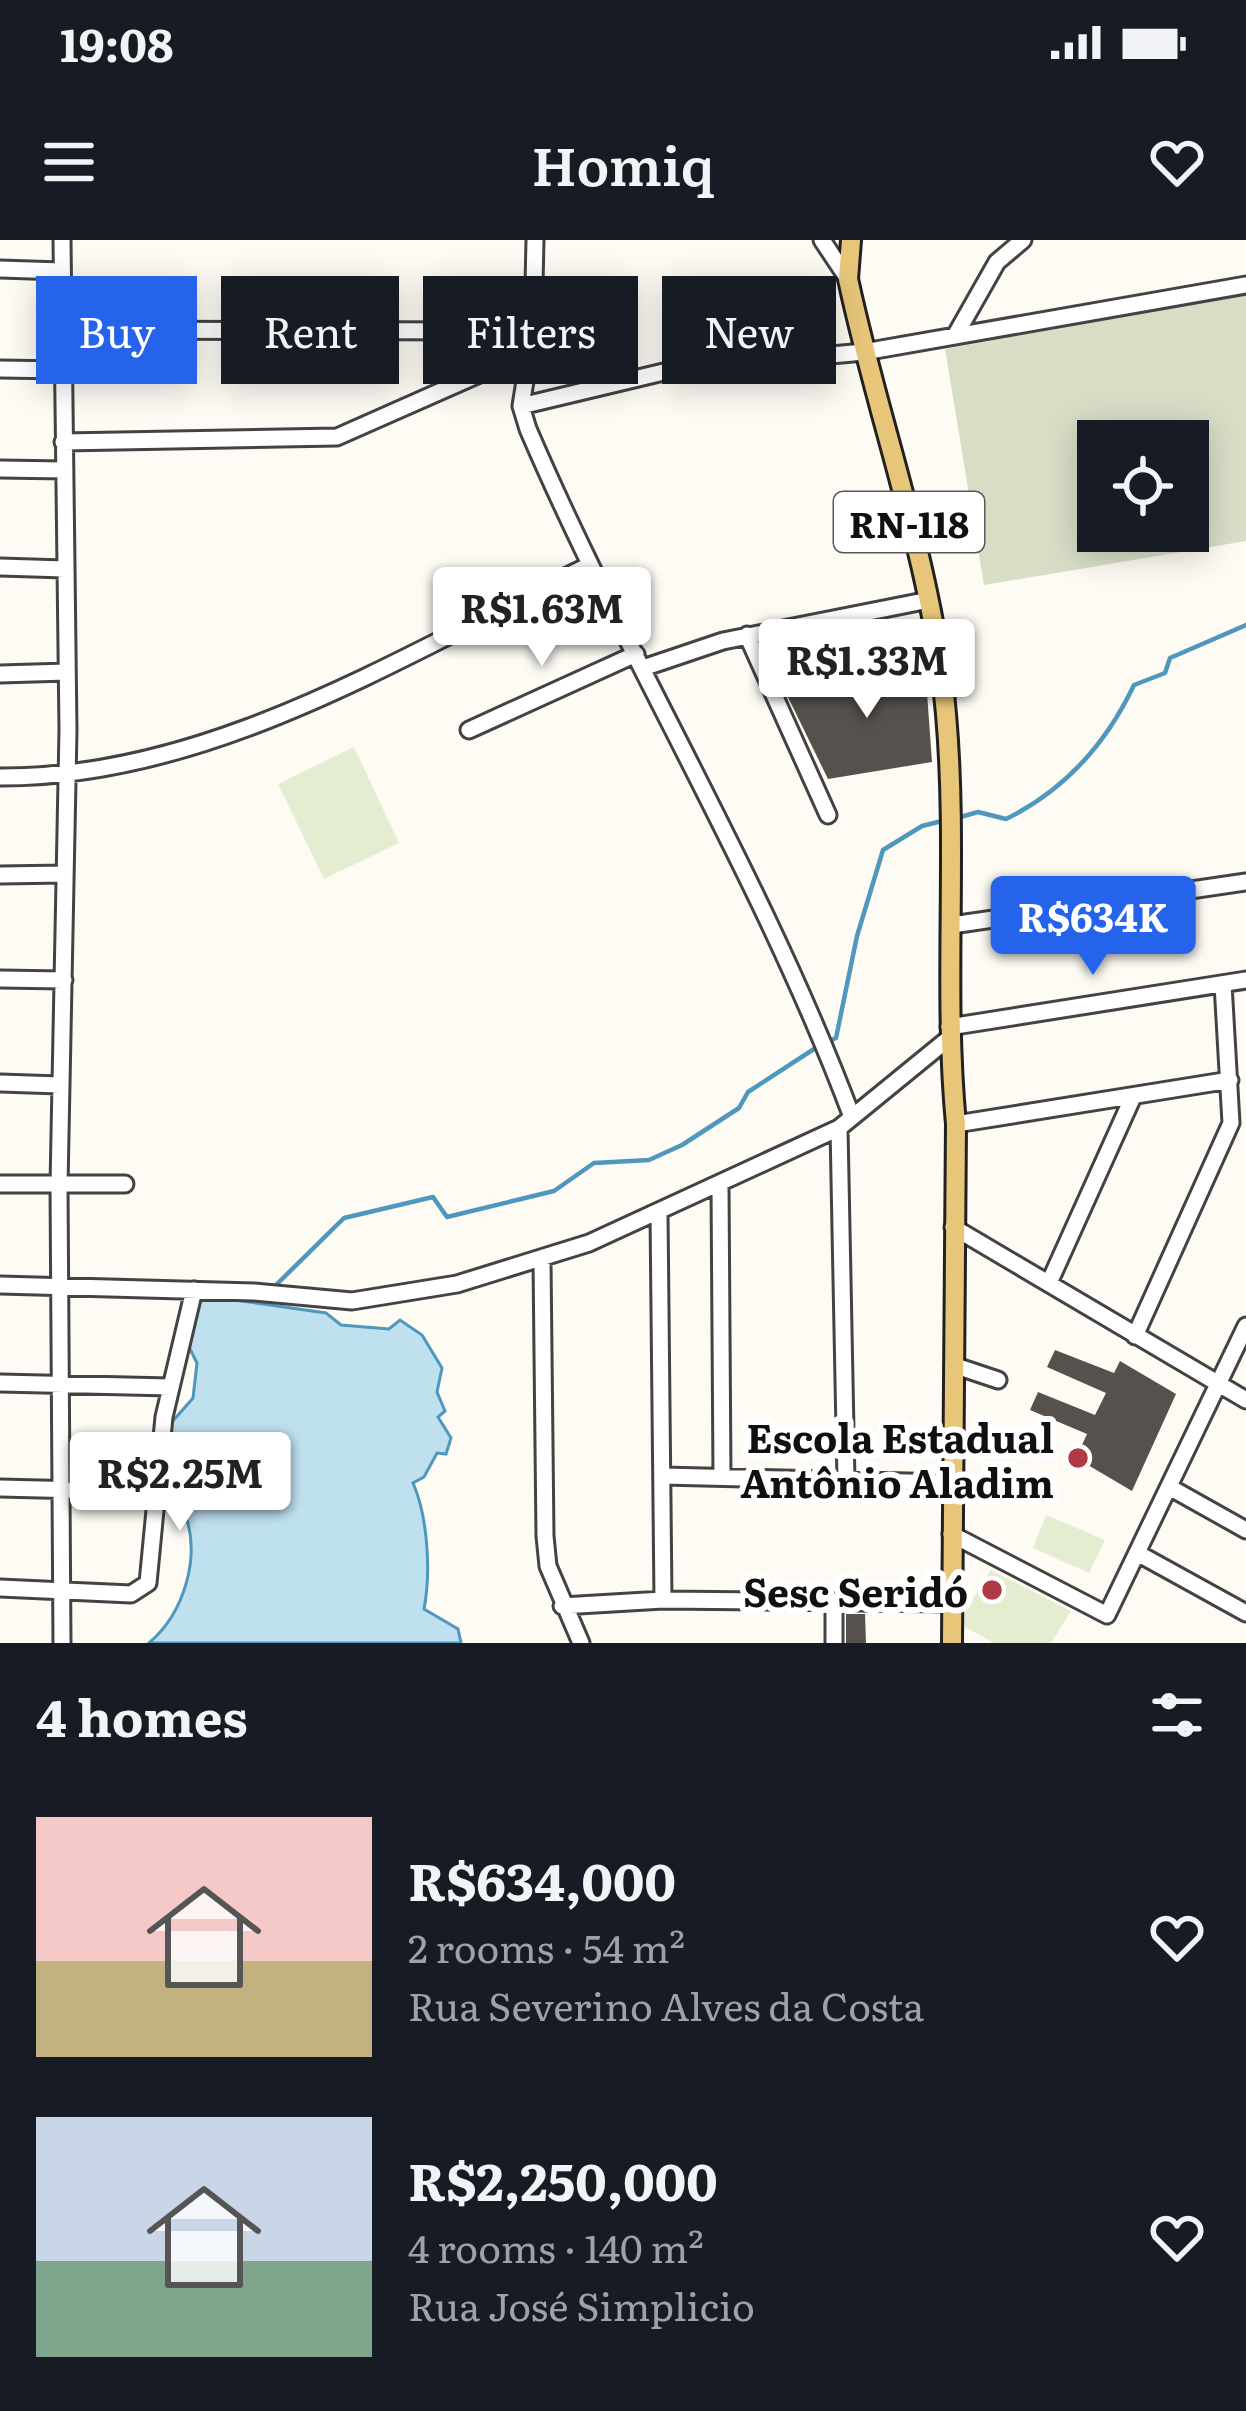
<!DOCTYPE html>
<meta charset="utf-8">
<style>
:root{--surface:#171b24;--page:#20242c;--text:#f1f3f6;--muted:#9ea1a6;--accent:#2563eb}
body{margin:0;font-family:Literata,serif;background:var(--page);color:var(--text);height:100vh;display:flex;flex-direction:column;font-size:45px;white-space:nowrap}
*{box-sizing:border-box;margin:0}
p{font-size:39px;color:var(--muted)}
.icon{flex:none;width:66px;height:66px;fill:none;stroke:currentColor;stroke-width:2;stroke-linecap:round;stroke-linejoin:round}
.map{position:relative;height:1403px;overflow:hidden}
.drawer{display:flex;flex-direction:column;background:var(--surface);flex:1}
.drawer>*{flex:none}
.guide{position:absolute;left:36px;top:36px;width:1176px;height:108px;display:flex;gap:24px}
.tools{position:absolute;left:1077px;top:180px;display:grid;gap:24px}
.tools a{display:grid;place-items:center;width:132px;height:132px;border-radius:0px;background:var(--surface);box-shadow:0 6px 30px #0003;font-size:60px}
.price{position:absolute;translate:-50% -102px;padding:0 27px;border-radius:12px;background:#fff;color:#222;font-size:39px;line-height:78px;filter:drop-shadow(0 3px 6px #0008)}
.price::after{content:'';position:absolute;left:50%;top:72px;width:36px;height:27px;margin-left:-18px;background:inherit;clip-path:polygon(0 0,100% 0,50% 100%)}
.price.current{background:var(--accent);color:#fff}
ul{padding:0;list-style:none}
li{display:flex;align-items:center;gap:36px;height:300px;padding:0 36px}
li span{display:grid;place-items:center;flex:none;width:336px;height:240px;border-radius:0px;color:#555}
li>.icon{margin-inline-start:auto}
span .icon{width:144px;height:144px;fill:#fffc;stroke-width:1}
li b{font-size:51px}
h2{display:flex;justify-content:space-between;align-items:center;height:144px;padding:0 36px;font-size:51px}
.chip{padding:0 42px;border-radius:0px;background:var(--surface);box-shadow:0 6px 30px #0003;font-size:42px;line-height:108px}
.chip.current{background:var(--accent);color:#fff}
.status{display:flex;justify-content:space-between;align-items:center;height:84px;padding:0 60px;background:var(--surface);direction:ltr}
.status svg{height:33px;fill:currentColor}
header{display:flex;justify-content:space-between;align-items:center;height:156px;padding:0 36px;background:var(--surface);font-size:54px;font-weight:600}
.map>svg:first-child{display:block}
</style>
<div class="status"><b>19:08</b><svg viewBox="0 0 49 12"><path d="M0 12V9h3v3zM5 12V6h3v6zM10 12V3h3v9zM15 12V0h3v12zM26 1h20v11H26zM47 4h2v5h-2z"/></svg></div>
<header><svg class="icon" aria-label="menu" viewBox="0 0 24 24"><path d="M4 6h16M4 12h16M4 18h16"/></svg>Homiq<svg class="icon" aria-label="heart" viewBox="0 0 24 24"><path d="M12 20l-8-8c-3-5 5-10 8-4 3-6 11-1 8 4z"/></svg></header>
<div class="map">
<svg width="1246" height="1403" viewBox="0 0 1246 1403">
<rect width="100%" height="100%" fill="#fdfbf4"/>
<!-- cemetery -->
<path fill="#d8dec6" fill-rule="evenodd" d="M1246,54V301L984,345L945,109ZM1098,201H1188V291H1098Z"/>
<!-- pitch -->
<path fill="#e5edd1" d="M354,507L399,603L324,639L278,544Z
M1046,1275L1105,1300L1089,1333L1033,1308Z
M991,1330L1071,1371L1051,1403H994L958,1383Z"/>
<!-- water -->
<path fill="#bfe0ef" stroke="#4f97bd" stroke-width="3" d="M201,1055L326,1073L341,1085L389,1089L400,1080L422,1095L442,1128L437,1152L445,1171L438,1177L451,1198L446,1214L437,1213L424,1237L413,1243C428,1277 431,1333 424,1369L458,1389L461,1403H149C184,1373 202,1316 184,1271C172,1245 165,1239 176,1209L165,1190L193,1158L197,1123L189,1107Z"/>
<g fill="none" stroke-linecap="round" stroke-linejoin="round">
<!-- stream -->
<path stroke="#4f97bd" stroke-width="4.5" d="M957,578L978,572L1006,579C1065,550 1106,504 1134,445L1165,433L1170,418L1246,385
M827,802L836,798L857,696L883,610L922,586L946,580
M274,1047L344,978L433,957L447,977L554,951L594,923L649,920L682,905L739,868L748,852L817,807"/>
</g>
<!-- building -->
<path fill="#57514d" d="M925,425L932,522L828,539L784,449Z
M1055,1110L1114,1133L1120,1121L1176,1154L1132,1251L1076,1218L1087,1194L1030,1170L1038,1152L1095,1175L1106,1153L1047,1127Z
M846,1374H865L866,1403H846Z"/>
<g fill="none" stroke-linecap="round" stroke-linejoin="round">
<defs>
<path id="minor" d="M62,0L68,490L59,945L62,1403
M535,0L533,91L521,166L528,189C628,422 763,639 852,877
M822,0L848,39
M0,29L61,31
M60,90L533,91
M955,96L997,22L1023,0
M0,129L63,130
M521,166L676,129L864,112L1246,45
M63,202L337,197L527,113
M0,229L65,230
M0,327L65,329
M747,395L828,575
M643,428L723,401L929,360
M0,434L67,432
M469,490L636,414
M0,537C212,538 403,414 590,325
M0,635L65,634
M952,685L1246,642
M0,739L64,740
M949,787L1246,740
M0,843L60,845
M956,884L1230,840
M839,888L846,1241
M0,944H125
M720,946L722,1236
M659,973L663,1360
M953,987L1246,1160
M542,1021L545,1296L548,1326L581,1403
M1049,1043L1132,859
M0,1045L254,1052L352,1061L457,1044L589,1003L839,888L948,799
M1135,1096L1231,883L1223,744
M953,1125L998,1140
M0,1143L170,1147
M663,1236L950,1243
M0,1248L160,1252
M1171,1248L1246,1290
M951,1294L1107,1375L1246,1086
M1139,1314L1246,1373
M0,1348L131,1354L148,1343L164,1177L194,1050
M562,1366L663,1360L951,1363
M834,1403V1361"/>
<path id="major" d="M851,0L848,39C879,184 933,326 946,474C958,611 943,748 956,884L952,1403"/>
</defs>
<!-- minor casing -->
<use href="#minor" stroke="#434343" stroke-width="21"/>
<!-- major casing -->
<use href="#major" stroke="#212121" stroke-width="24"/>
<!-- minor -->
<use href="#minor" stroke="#fff" stroke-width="15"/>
<!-- major -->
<use href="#major" stroke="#e7c67a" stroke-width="18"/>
</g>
<!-- markers -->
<g fill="#af3945" stroke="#fff" stroke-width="4.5">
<circle cx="1078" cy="1218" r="12"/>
<circle cx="992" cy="1350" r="12"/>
</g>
<g text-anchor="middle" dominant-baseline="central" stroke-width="12" stroke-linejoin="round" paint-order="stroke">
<!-- shield labels -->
<rect fill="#fff" stroke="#585858" stroke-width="3" x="834" y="252" width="150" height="60" rx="9"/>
<g font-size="36" font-weight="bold" fill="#101010">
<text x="909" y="282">RN-118</text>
</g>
<!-- poi labels -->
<g font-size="39" font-weight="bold" fill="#101010" stroke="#fff" text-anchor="end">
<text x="1054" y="1196">Escola Estadual<tspan x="1054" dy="45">Antônio Aladim</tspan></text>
<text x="968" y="1350">Sesc Seridó</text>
</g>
</g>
</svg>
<div class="tools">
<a><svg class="icon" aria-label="locate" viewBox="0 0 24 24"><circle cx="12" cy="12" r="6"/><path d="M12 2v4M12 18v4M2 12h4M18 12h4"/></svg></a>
</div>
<b class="price" style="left:542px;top:429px">R$1.63M</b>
<b class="price" style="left:867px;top:481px">R$1.33M</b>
<b class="price current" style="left:1093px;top:738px">R$634K</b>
<b class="price" style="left:180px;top:1294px">R$2.25M</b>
<div class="guide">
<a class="chip current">Buy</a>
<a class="chip">Rent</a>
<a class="chip">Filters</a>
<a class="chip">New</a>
</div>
</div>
<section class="drawer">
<h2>4 homes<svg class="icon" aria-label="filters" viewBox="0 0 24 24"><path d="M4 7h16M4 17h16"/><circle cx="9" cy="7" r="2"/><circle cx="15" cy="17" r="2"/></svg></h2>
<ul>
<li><span style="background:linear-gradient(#f6c9c9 60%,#c2b280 0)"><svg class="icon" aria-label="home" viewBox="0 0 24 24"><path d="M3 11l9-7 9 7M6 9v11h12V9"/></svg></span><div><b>R$634,000</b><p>2 rooms · 54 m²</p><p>Rua Severino Alves da Costa</p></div><svg class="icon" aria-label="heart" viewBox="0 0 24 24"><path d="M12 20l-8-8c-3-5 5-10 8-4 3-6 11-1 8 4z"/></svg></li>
<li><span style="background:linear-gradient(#c9d6e8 60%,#7fa58c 0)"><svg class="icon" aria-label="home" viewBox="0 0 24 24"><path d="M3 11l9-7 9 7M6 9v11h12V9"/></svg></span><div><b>R$2,250,000</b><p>4 rooms · 140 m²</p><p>Rua José Simplicio</p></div><svg class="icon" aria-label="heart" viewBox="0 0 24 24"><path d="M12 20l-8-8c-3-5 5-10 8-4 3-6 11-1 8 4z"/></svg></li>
</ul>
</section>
